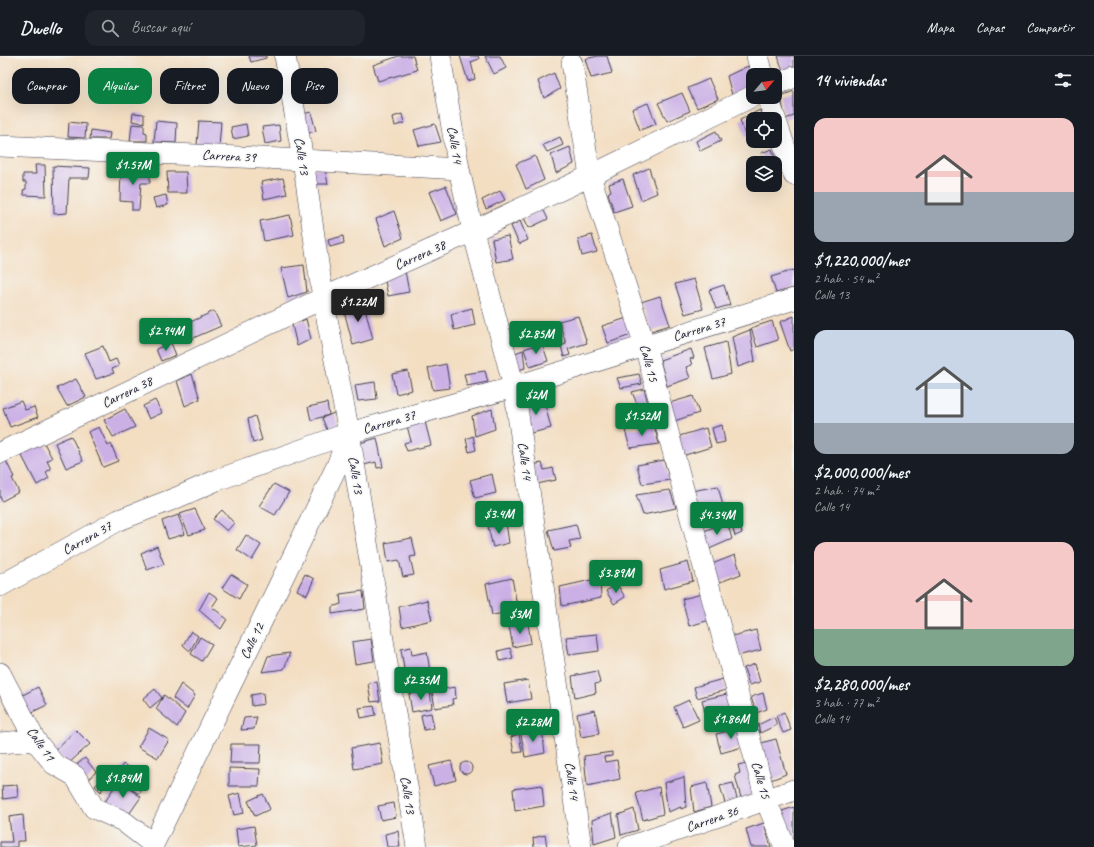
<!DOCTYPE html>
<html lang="es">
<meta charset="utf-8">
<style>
:root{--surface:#171b24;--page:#20242c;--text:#f1f3f6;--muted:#9ea1a6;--line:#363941;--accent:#0b8043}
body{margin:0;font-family:Caveat,sans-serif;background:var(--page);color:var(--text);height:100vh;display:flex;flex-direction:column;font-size:15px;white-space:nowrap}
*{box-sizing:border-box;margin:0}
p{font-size:13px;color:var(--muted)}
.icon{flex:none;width:22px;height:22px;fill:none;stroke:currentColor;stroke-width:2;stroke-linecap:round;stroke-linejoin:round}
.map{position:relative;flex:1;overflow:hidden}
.side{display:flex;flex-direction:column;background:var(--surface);width:300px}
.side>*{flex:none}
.hud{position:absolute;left:12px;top:12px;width:380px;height:36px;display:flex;gap:8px}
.needle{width:26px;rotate:61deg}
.fabs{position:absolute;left:746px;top:12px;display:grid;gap:8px}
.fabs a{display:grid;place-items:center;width:36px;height:36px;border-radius:8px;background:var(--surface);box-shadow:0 4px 16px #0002;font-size:20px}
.price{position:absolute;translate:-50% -34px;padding:0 9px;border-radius:4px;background:var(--accent);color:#fff;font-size:13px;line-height:26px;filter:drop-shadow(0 1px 2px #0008)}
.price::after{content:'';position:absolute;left:50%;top:24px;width:12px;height:9px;margin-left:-6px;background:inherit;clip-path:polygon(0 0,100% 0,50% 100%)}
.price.on{background:#222;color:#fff}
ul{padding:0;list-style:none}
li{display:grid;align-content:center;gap:8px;height:212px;padding:0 20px}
li span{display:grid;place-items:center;height:124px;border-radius:12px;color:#555}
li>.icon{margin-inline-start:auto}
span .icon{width:72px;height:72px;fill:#fffc;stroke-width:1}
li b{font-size:17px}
h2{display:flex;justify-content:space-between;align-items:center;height:48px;padding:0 20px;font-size:17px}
.chip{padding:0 14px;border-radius:12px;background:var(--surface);box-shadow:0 4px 16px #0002;font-size:14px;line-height:36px}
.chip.on{background:var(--accent);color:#fff}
header{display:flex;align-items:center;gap:24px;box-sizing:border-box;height:56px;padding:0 20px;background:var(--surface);border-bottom:1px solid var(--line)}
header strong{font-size:19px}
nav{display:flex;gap:22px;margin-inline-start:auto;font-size:14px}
.search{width:280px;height:36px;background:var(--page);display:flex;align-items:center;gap:10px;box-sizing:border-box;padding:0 14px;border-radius:12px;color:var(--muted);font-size:15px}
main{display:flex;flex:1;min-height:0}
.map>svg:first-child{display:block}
</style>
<header>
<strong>Dwello</strong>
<div class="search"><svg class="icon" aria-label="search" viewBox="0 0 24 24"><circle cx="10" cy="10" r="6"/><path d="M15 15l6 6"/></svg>Buscar aquí</div>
<nav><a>Mapa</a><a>Capas</a><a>Compartir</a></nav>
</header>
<main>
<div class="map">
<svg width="794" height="791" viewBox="0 0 794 791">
<rect width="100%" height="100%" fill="#f6f6f2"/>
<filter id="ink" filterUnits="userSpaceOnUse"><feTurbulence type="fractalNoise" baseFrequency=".025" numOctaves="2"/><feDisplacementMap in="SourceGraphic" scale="8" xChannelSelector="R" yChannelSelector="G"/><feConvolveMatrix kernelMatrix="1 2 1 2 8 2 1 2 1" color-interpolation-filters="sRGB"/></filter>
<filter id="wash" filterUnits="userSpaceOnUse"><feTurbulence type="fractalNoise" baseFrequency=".012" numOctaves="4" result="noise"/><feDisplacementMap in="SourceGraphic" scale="16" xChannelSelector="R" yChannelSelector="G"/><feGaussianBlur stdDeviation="0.9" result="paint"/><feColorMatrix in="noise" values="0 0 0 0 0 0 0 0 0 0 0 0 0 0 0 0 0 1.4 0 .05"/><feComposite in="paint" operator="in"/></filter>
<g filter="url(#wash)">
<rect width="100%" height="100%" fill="#f3dec2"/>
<g id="blocks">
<!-- building -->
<path fill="#cbb0e6" d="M249,0H266V2L251,6Z
M399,0H413L417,14L378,25L373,9Z
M460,0H478L479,3L471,6L475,23L468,25Z
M485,0H500L506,12L494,18Z
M598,0H607L612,17L591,22L585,3Z
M778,0H794V11L783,16Z
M748,10L753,29L732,39L727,20Z
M554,17L560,33L544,42L538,25Z
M314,23L315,29L324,26L327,35L323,36L324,40L302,47L297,28Z
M709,23L718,43L697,52L688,32Z
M794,35V60L785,63L781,40Z
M682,37L690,55L667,65L658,47Z
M648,47L656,68L640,74L632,53Z
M760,54L762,63H753V78L746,82L740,64Z
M311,56L316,75L307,77L302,58Z
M133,57L144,58V67L132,65Z
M402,58L404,67L395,70L393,61Z
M156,65L177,67L176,87L154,86Z
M199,65L221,66L219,91L197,89Z
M69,66L86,68L85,82L68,81Z
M132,68L144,69V76L147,77V85H130Z
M246,68L248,80L233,83L231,71Z
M435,68L441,86L419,90L414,74Z
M279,69L281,85L265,88L262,71Z
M91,74L110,77L109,83H90Z
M716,75L721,85L700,95L696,85Z
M560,81L563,89L547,96L543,89Z
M570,91L574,108L556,117L551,99Z
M772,93L779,114L775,115V107H764L761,97Z
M535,100L544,124L526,133L516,108Z
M35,109H45L46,140L24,139L23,134L26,133V126H23V118H36Z
M53,110L90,112L89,122H69L67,157L54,158Z
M310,112L325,113L328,128H313Z
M649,112L657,137L641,144L633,119Z
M121,114L150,115V127H141L139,154H132V146L120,145Z
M167,116H186L187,137H168Z
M283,122L287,138L264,143L261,126Z
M623,123L632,150L614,156L608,137L611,135L609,128Z
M446,130L457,158L441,165L429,136Z
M500,135L505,144L486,153L482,144Z
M166,139L168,149L156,152L153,142Z
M543,153L548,163L529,172L524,162Z
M394,155L403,182L385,190L376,163Z
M290,159L294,179L264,185L260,165Z
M520,165L528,184L519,188L511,170Z
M592,179L597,196L582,200L578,183Z
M343,180L344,187L330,191L328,184Z
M508,180L513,203L496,206L492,183Z
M304,209L307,236L288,242L281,212Z
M404,210L409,236L388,240L383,215Z
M794,214V232L776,237L771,221Z
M694,223L703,253L685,258L675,228Z
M724,229L730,249L716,253L709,234Z
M660,240L670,269L651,275L641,246Z
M363,245L373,283L353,289L343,251Z
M472,252L475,269L454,274L451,258Z
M214,255L221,270L191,283L184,269Z
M578,260L587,287L568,293L570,299L564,301L561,290L566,288L559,265Z
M794,260V293L790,295L780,266Z
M627,262L631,279L608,287L602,270Z
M306,263L311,283L297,290L292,269Z
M772,265L778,284L757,291L751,272Z
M750,274L755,305L738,311L732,281Z
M726,286L731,318L713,323L705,292Z
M171,287L176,299L161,305L156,293Z
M542,287L548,305L530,311L524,293Z
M103,290L109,306L116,303L119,310L112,313L114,317L96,323L85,297Z
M691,293L694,302L690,303L692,309L686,311L690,322L667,330L660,304Z
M523,294L525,312L513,316L510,299Z
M446,308L450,332L433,334L428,312Z
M408,315L412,334L396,338L392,318Z
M485,315L488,326L467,330L464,318Z
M192,318L200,343L185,350L177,325Z
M639,318L642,328L621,332L617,322Z
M76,323L86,341L67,350L57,332Z
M375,326L377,343L358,345L355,329Z
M644,333L650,354L640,355L632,336Z
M693,340L699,357L671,366L666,348Z
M543,341L551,372L528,378L520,348Z
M155,344L162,357L149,363L143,350Z
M21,345L25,354L34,351L38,361L10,371L3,352Z
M327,347L329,359L311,364L308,351Z
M125,353L135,371L113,381L104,364Z
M492,353L495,373L475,380L472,360Z
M334,357L340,372L328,376L322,362Z
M255,360L262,384L253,387L248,363Z
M424,362L431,389L407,395L404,387L411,385L406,366Z
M654,369L659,388L630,392L625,374Z
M722,369L725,386L716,388L712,372Z
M99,371L108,390L111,388L118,405L103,411L88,376Z
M706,372L711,391L682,400L676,381Z
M71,380L83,405L66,412L55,387Z
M473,380L476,394L469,396L466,383Z
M377,382L383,411L377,412L376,406L364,409L360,387Z
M44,387L52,402L47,405L51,413L46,416L49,422L37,429L21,398Z
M664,404L670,424L642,428L637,409Z
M6,405L14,421L12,422L19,436L2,445L0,441V408Z
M542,407L544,414L553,412L556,424L537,428L532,409Z
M492,418L496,437L475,442L470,424Z
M274,428L289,436L275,459L259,450Z
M718,430L723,450L697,455L692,435Z
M670,434L676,452L643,459L636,439Z
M195,453L205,474L189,479L180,458Z
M222,454L234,467L227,475L213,463Z
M178,459L185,478L168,483L162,465Z
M738,463L742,477L735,480L731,466Z
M727,465L732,483L707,494L702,476Z
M506,467L509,487L493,491L488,471Z
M576,468L580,483L569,485L571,492L554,495L548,474Z
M246,479L261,489L252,504L237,494Z
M412,482L416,500L410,501L414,519L403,521L399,504L388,506L385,487Z
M157,490L164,508L147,514L141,497Z
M735,499L741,518L718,527L712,508Z
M688,506L693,525L664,533L660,514Z
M231,518L247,528L239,543L222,532Z
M305,518L314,523L307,539L297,534Z
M512,522L518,555L492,559L486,528Z
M600,522L601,542L562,550L560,531Z
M617,528L625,541L614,548L606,535Z
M363,535L365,553L332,558V551L341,548L340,538Z
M209,536L218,542L212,551L227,563L221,573L199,554Z
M702,538L710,564L689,570L682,543Z
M427,544L432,564L402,571L399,551Z
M528,567L531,587L513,591L509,570Z
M756,574L761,594L737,600L732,580Z
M191,575L198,580L190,595L183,589Z
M597,578L599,595L569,599L566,581Z
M200,581L212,588L202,605L191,598Z
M371,583L374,605L355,608L352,586Z
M411,591L412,599L427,596L430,616L405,620L401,593Z
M510,592L513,602L500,605L498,595Z
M290,597L284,613L262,616L268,600Z
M755,608L760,626L749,629L744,612Z
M597,615L600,627L595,628L596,637L575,642L572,620Z
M723,623L726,634L697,642L694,631Z
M528,624L531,643L507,647L504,628Z
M377,626L380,645L371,646L368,627Z
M181,628L195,639L187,653L173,642Z
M38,631L47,649L28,658L19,641Z
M455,631L456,642L452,643L453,649L435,652L432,635Z
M155,633L162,642L150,652L143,643Z
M430,635L432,652L412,656L409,638Z
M263,637L264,648L252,650L251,639Z
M731,637L738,662L718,667L715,654L705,657L702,644Z
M763,637L767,653L756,657L751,641Z
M164,639L185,657L177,671L156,653Z
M689,644L699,664L683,671L674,651Z
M374,650L376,659L361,662L359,652Z
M595,654L599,678L581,681L577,658Z
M784,656L791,674L783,677L776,660Z
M431,657L434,672L424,674L421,659Z
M257,661L254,673L241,674L244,662Z
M774,661L777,669L760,677L758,669Z
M149,672L169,684L158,702L138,691Z
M741,672L746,690L721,697L716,678Z
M542,673L545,697L525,701L521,678Z
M76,674L90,688L67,709L54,695Z
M519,678L522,696L514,697L511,681Z
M776,683L786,718L771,724L761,687Z
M380,687L383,708L354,713L351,692Z
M231,688H261L260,707H230Z
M612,696V700L604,701L605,706L617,704L620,723L587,730L584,700Z
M85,702L96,716L84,727L71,713Z
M451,705L456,724L434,730L429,710Z
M751,706L759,736L741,742L735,719L740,717L738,709Z
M460 712a6 6 0 1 1 12 0a6 6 0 1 1-12 0Z
M123,708L148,724L139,738L114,722Z
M229,712L260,713L259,730H229Z
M684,721L686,751L681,753V751L668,756L664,727Z
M100,725L104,729L101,736L95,730Z
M118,725L141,741L127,761L105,746Z
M707,727L711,751L694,756L691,731Z
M733,727L737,743L725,747L720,730Z
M17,729L18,741L3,743L2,730Z
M542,729L544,750L515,755L513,733Z
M659,731L663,758L643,764L636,737Z
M240,737L244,757L234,759L229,740Z
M263,738L270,753L255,760L248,745Z
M394,747L396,761L381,764L378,750Z
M794,751V791L782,755Z
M634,753L638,774L621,779L618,759Z
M612,757L616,781L594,788L592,764Z
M23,759L25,785H17V791H0V786H12L9,761Z
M764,767L771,791H751L746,773Z
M254,770L257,789L238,791L236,773Z
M398,775L400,791H387L385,778Z
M545,779L547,791H534L533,782Z"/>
</g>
</g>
<g filter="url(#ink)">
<use href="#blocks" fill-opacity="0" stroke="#413e4f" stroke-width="1"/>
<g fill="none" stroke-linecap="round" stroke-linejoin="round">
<defs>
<path id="minor" d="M285,0L303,104L323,242L349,377L417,791
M440,0L459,113L473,175L514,331L581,791
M757,0L762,19
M572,7L590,120L645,290L766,744L785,791
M775,29L794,21
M768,41L794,119
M0,90L303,104L459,113
M0,397L323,242L473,175L590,120L753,40
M0,530L119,464L176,442L217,424L349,377L514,331L794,243
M0,617L35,684L54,708L75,720L94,752L123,765L153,788
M0,687L35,684
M152,791L337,410L349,378
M629,791L794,734"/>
</defs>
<!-- minor casing -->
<use href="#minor" stroke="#413e4f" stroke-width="22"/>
<!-- minor -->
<use href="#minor" stroke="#fff" stroke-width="21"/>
</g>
</g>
<g text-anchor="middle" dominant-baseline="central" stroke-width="3" stroke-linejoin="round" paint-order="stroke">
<!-- street labels -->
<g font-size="14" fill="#22223b" stroke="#f6f6f2">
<text transform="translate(455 89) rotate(80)">Calle 14</text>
<text transform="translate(229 100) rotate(3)">Carrera 39</text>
<text transform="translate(302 100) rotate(81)">Calle 13</text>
<text transform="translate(420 199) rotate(-24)">Carrera 38</text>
<text transform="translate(699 273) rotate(-17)">Carrera 37</text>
<text transform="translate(649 307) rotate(75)">Calle 15</text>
<text transform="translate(127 336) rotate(-26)">Carrera 38</text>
<text transform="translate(389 366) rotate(-16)">Carrera 37</text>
<text transform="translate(525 405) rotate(82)">Calle 14</text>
<text transform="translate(356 419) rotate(81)">Calle 13</text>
<text transform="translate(87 482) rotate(-29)">Carrera 37</text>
<text transform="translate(252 585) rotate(-64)">Calle 12</text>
<text transform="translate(41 688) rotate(55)">Calle 11</text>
<text transform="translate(761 724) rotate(74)">Calle 15</text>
<text transform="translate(572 725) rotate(82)">Calle 14</text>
<text transform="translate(408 739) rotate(81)">Calle 13</text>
<text transform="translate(712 763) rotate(-19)">Carrera 36</text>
</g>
</g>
</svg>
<div class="fabs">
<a><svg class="needle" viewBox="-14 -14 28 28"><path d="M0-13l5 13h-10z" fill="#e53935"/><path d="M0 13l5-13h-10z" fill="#9ea1a6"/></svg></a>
<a><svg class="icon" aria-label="locate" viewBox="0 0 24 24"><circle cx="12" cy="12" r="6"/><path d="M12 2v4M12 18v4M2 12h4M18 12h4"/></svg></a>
<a><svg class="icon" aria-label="layers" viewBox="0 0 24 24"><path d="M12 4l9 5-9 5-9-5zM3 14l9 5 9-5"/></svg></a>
</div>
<b class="price" style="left:133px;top:130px">$1.57M</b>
<b class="price on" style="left:358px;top:267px">$1.22M</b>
<b class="price" style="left:166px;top:296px">$2.94M</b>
<b class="price" style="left:536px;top:299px">$2.85M</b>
<b class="price" style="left:536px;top:360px">$2M</b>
<b class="price" style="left:642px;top:381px">$1.52M</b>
<b class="price" style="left:499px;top:479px">$3.4M</b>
<b class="price" style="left:717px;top:480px">$4.34M</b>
<b class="price" style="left:616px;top:538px">$3.89M</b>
<b class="price" style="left:520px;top:579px">$3M</b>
<b class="price" style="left:421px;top:645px">$2.35M</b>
<b class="price" style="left:731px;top:684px">$1.86M</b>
<b class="price" style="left:533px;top:687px">$2.28M</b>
<b class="price" style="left:123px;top:743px">$1.84M</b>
<div class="hud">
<a class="chip">Comprar</a>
<a class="chip on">Alquilar</a>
<a class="chip">Filtros</a>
<a class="chip">Nuevo</a>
<a class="chip">Piso</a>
</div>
</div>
<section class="side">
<h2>14 viviendas<svg class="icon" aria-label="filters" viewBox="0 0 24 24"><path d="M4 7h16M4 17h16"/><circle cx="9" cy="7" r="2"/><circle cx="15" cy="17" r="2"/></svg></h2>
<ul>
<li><span style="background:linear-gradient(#f6c9c9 60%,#9aa5b1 0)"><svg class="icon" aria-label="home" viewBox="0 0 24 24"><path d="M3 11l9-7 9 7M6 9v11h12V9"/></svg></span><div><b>$1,220,000/mes</b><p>2 hab. · 54 m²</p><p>Calle 13</p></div></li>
<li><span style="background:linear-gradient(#c9d6e8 75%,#9aa5b1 0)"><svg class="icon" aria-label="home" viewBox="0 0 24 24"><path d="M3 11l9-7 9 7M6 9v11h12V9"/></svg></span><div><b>$2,000,000/mes</b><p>2 hab. · 74 m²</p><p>Calle 14</p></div></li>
<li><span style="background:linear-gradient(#f6c9c9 70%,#7fa58c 0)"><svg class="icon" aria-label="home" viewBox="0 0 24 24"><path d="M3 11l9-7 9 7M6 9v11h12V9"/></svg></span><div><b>$2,280,000/mes</b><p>3 hab. · 77 m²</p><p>Calle 14</p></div></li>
</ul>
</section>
</main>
